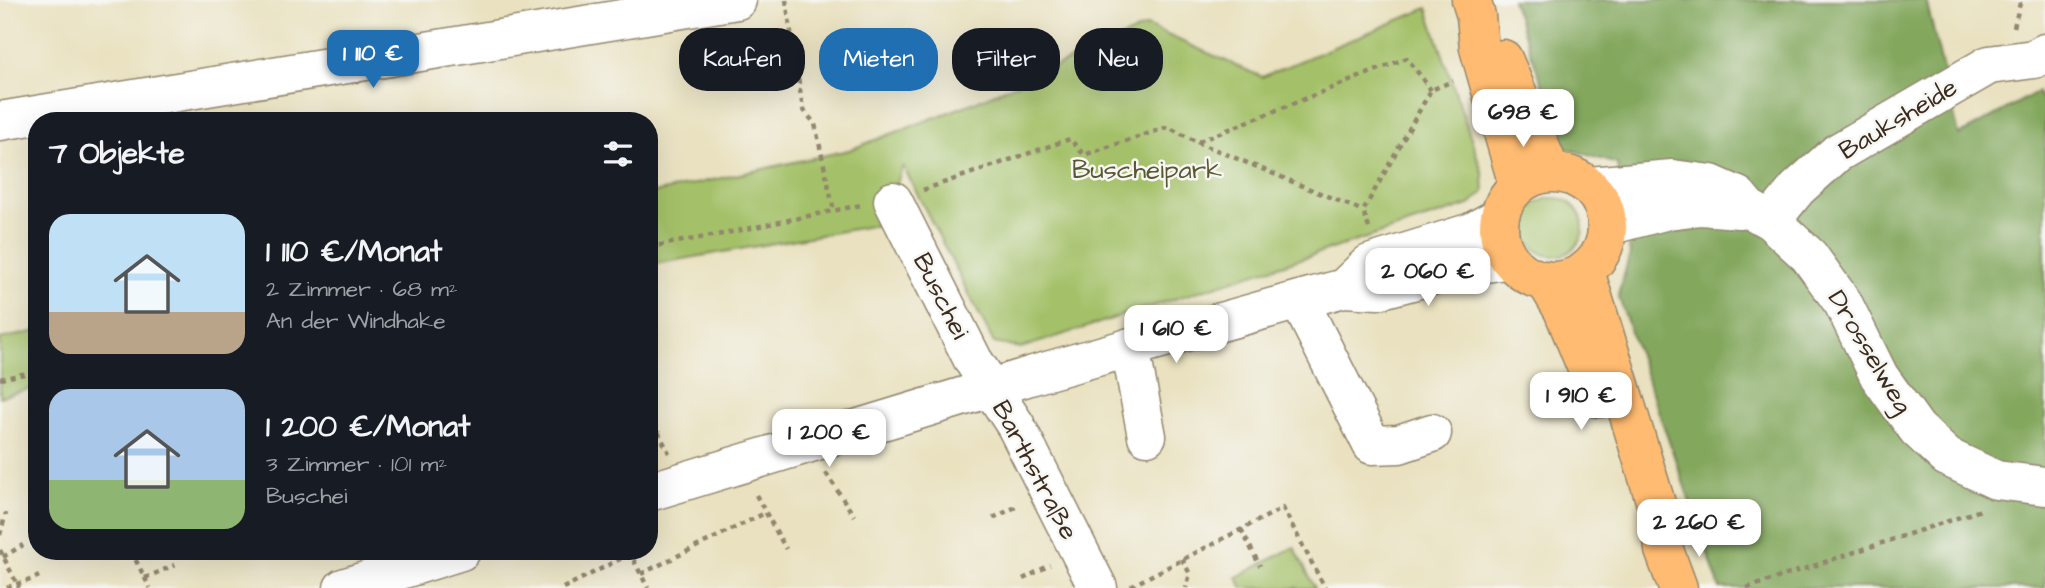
<!DOCTYPE html>
<html lang="de">
<meta charset="utf-8">
<style>
:root{--surface:#171b24;--page:#242831;--text:#f1f3f6;--muted:#9ea1a6;--accent:#1f6fb2}
body{margin:0;font-family:"Architects Daughter",sans-serif;background:var(--page);color:var(--text);height:100vh;display:flex;flex-direction:column;font-size:26px;white-space:nowrap}
*{box-sizing:border-box;margin:0}
p{font-size:23px;color:var(--muted)}
.icon{flex:none;width:38px;height:38px;fill:none;stroke:currentColor;stroke-width:2;stroke-linecap:round;stroke-linejoin:round}
.map{position:relative;flex:1;overflow:hidden}
.drawer{position:absolute;left:28px;top:112px;width:630px;height:448px;display:flex;flex-direction:column;background:var(--surface);border-radius:28px;box-shadow:0 7px 28px #0002}
.drawer>*{flex:none}
.banner{position:absolute;left:679px;top:28px;width:665px;height:63px;display:flex;gap:14px}
.price{position:absolute;translate:-50% -60px;padding:0 16px;border-radius:14px;background:#fff;color:#222;font-size:23px;line-height:46px;filter:drop-shadow(0 2px 4px #0008)}
.price::after{content:'';position:absolute;left:50%;top:42px;width:21px;height:16px;margin-left:-10px;background:inherit;clip-path:polygon(0 0,100% 0,50% 100%)}
.price.on{background:var(--accent);color:#fff}
ul{padding:0;list-style:none}
li{display:flex;align-items:center;gap:21px;height:175px;padding:0 21px}
li span{display:grid;place-items:center;flex:none;width:196px;height:140px;border-radius:21px;color:#555}
li>.icon{margin-inline-start:auto}
span .icon{width:84px;height:84px;fill:#fffc;stroke-width:1}
li b{font-size:30px}
h2{display:flex;justify-content:space-between;align-items:center;height:84px;padding:0 21px;font-size:30px}
.tag{padding:0 24px;border-radius:28px;background:var(--surface);box-shadow:0 7px 28px #0002;font-size:24px;line-height:63px}
.tag.on{background:var(--accent);color:#fff}
.map>svg:first-child{display:block}
</style>
<div class="map">
<svg width="2045" height="588" viewBox="0 0 2045 588">
<rect width="100%" height="100%" fill="#f6f6f2"/>
<filter id="ink" filterUnits="userSpaceOnUse"><feTurbulence type="fractalNoise" baseFrequency=".0143" numOctaves="2"/><feDisplacementMap in="SourceGraphic" scale="14" xChannelSelector="R" yChannelSelector="G"/><feConvolveMatrix kernelMatrix="1 2 1 2 8 2 1 2 1" color-interpolation-filters="sRGB"/></filter>
<filter id="wash" filterUnits="userSpaceOnUse"><feTurbulence type="fractalNoise" baseFrequency=".00686" numOctaves="4" result="noise"/><feDisplacementMap in="SourceGraphic" scale="28" xChannelSelector="R" yChannelSelector="G"/><feGaussianBlur stdDeviation="1.57" result="paint"/><feColorMatrix in="noise" values="0 0 0 0 0 0 0 0 0 0 0 0 0 0 0 0 0 1.4 0 .05"/><feComposite in="paint" operator="in"/></filter>
<g filter="url(#wash)">
<rect width="100%" height="100%" fill="#e9e1bf"/>
<!-- green -->
<path fill="#a4c169" stroke="#707644" stroke-width="2" d="M1427,8L1483,174L1484,192L1469,205L1021,348L994,343L903,166L882,224L649,265V194L849,150L970,104L1147,26L1262,77Z
M1525 227a29 29 0 1 1 58 0a29 29 0 1 1-58 0Z
M37,331V387L0,397V339Z
M1294,547L1315,588H1243L1237,577Z"/>
<!-- forest -->
<path fill="#83a75d" stroke="#5f683e" stroke-width="2" d="M1512,0H1926L1959,135L2037,92L2045,106V588H1720L1618,295L1630,254L1617,164L1565,148Z"/>
</g>
<g filter="url(#ink)">
<g fill="none" stroke-linecap="round" stroke-linejoin="round">
<defs>
<path id="minor" d="M0,121L737,0
M1589,186L1672,179L1711,184L1738,196L1748,208L1771,221L1809,256L1843,303L1879,376L1917,429L1947,457L1996,480L2045,486
M893,201L973,360L1016,426L1098,588
M1771,221L1797,189L1837,153L1989,65L2034,59L2045,53
M1607,226L1668,210L1701,206L1739,209
M1344,288L1369,264L1472,232L1499,217
M1299,300L1372,445L1399,444L1432,433
M1130,347L1147,436
M649,492L1040,373L1299,300L1344,288L1378,290L1469,266L1509,259
M343,588L461,551"/>
<path id="major" d="M1471,0L1476,16L1479,48L1518,185
M1503,59L1551,172
M1499 227a54 54 0 1 1 108 0a54 54 0 1 1-108 0Z
M1585,271L1661,520L1664,550L1678,588
M1545,280L1563,310L1599,398"/>
</defs>
<!-- minor casing -->
<use href="#minor" stroke="#92866e" stroke-width="41"/>
<!-- major casing -->
<use href="#major" stroke="#92866e" stroke-width="41"/>
<!-- path -->
<path stroke="#92866e" stroke-width="4.5" stroke-dasharray="5 5" stroke-linecap="butt" d="M786,0L803,109L815,124L834,211
M2014,27L2020,3L2018,0
M1197,142L1363,211
M923,190L1070,139L1084,155L1168,127L1197,142L1407,58L1431,90
M1369,228L1363,211L1431,90L1453,81
M649,247L722,234L861,205
M0,379L37,371
M649,414L669,453
M826,473L854,516
M756,495L786,549
M993,518L1020,505
M1241,529L1260,566
M0,535L6,513
M0,550L19,588
M131,551L150,588
M629,551L648,588
M3,557L23,545
M1182,559L1190,574L1186,588
M641,574L765,513
M145,578L175,565
M1023,579L1050,565
M1131,586L1283,508L1325,588
M7,588C18,582 26,583 39,576
M563,588L630,554
M1747,588L1981,510"/>
<!-- minor -->
<use href="#minor" stroke="#fff" stroke-width="38"/>
<!-- major -->
<use href="#major" stroke="#ffbb71" stroke-width="38"/>
</g>
</g>
<g text-anchor="middle" dominant-baseline="central" stroke-width="5" stroke-linejoin="round" paint-order="stroke">
<!-- street labels -->
<g font-size="26" fill="#3b2a1e" stroke="#f6f6f2">
<text transform="translate(1898 119) rotate(-31)">Bauksheide</text>
<text transform="translate(941 296) rotate(63)">Buschei</text>
<text transform="translate(1870 352) rotate(59)">Drosselweg</text>
<text transform="translate(1035 470) rotate(62)">Barthstraße</text>
</g>
<!-- park labels -->
<g font-size="26" fill="#5a5734" stroke="#f6f6f2">
<text x="1147" y="170">Buscheipark</text>
</g>
</g>
</svg>
<b class="price on" style="left:373px;top:90px">1 110 €</b>
<b class="price" style="left:1523px;top:149px">698 €</b>
<b class="price" style="left:1428px;top:308px">2 060 €</b>
<b class="price" style="left:1176px;top:365px">1 610 €</b>
<b class="price" style="left:1581px;top:432px">1 910 €</b>
<b class="price" style="left:829px;top:469px">1 200 €</b>
<b class="price" style="left:1699px;top:559px">2 260 €</b>
<div class="banner">
<a class="tag">Kaufen</a>
<a class="tag on">Mieten</a>
<a class="tag">Filter</a>
<a class="tag">Neu</a>
</div>
<section class="drawer">
<h2>7 Objekte<svg class="icon" aria-label="filters" viewBox="0 0 24 24"><path d="M4 7h16M4 17h16"/><circle cx="9" cy="7" r="2"/><circle cx="15" cy="17" r="2"/></svg></h2>
<ul>
<li><span style="background:linear-gradient(#bfe0f5 70%,#b9a48a 0)"><svg class="icon" aria-label="home" viewBox="0 0 24 24"><path d="M3 11l9-7 9 7M6 9v11h12V9"/></svg></span><div><b>1 110 €/Monat</b><p>2 Zimmer · 68 m²</p><p>An der Windhake</p></div></li>
<li><span style="background:linear-gradient(#a9c7e8 65%,#8fb573 0)"><svg class="icon" aria-label="home" viewBox="0 0 24 24"><path d="M3 11l9-7 9 7M6 9v11h12V9"/></svg></span><div><b>1 200 €/Monat</b><p>3 Zimmer · 101 m²</p><p>Buschei</p></div></li>
</ul>
</section>
</div>
